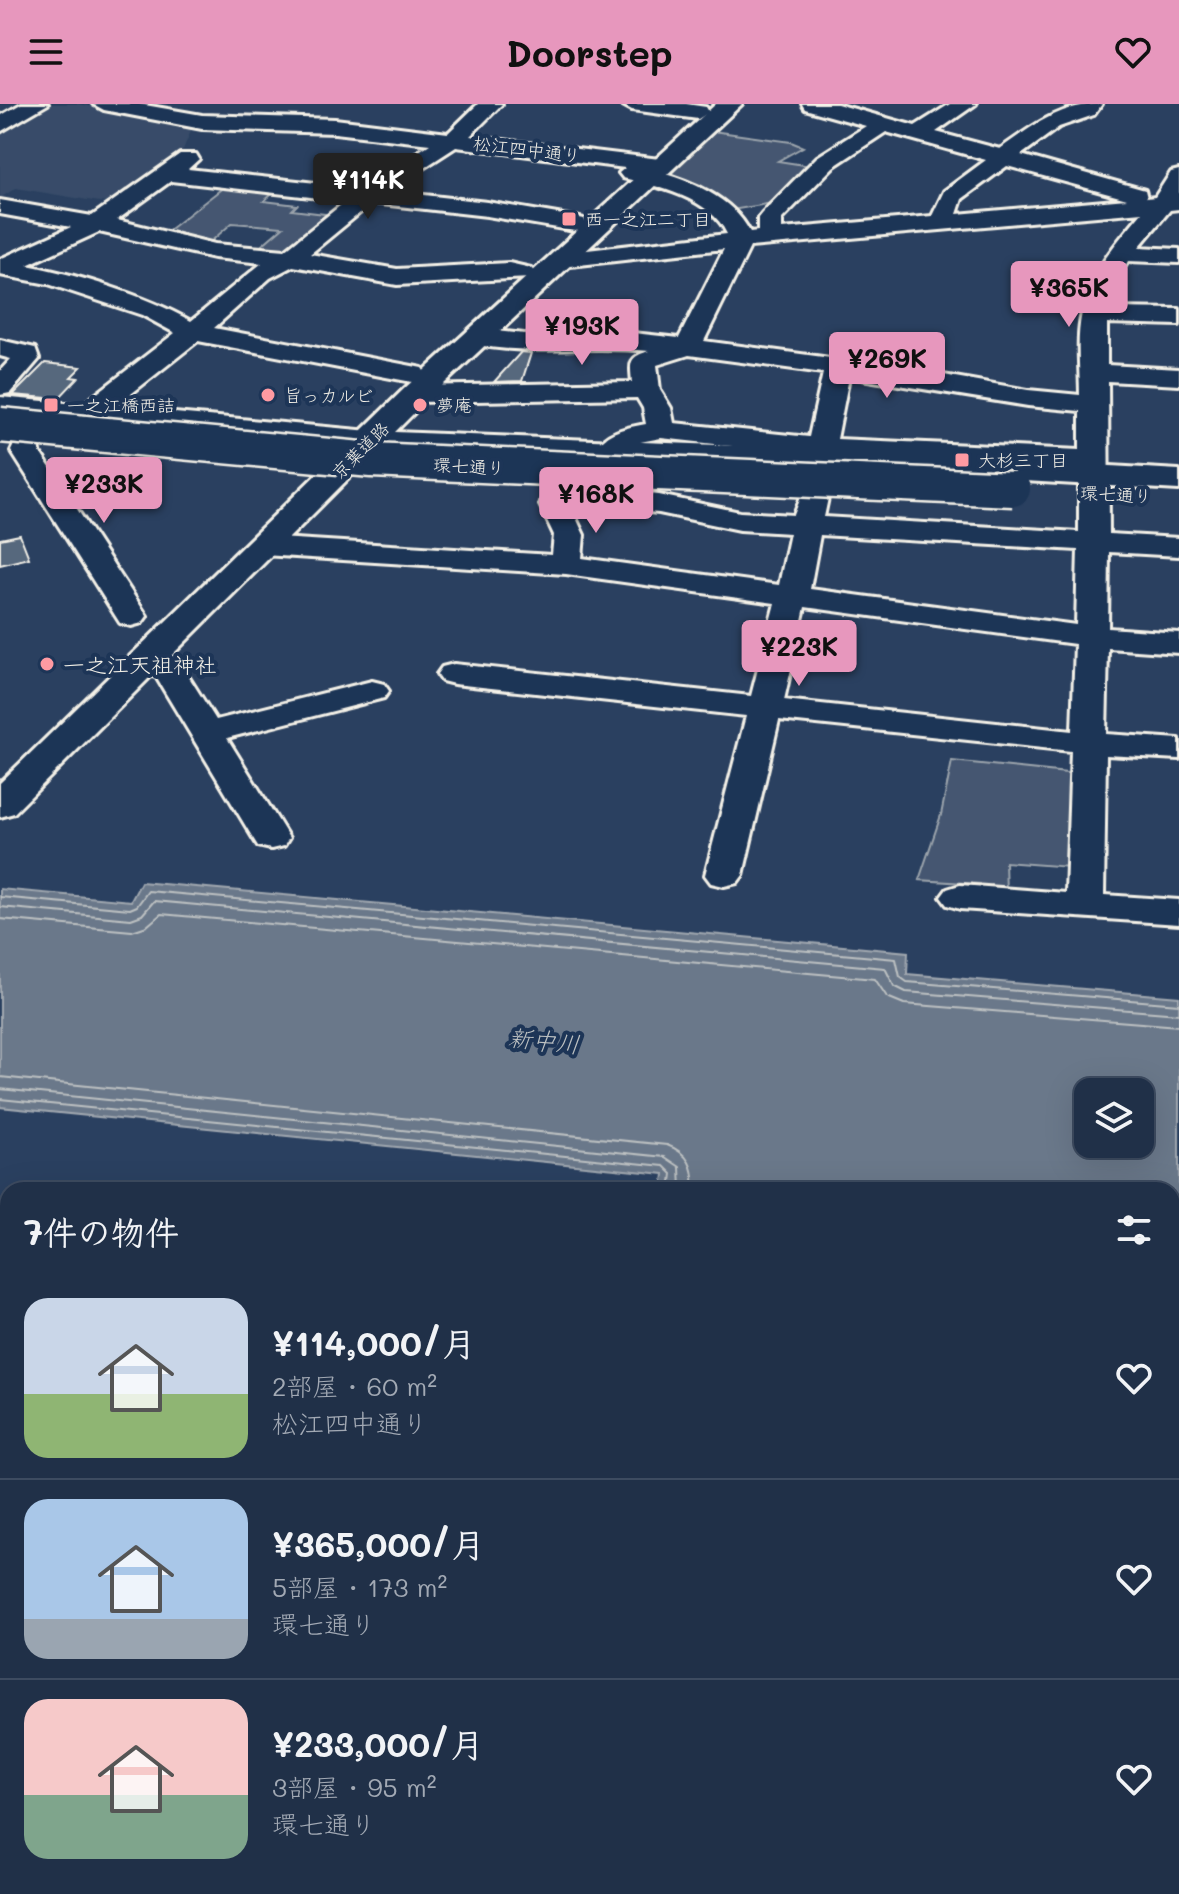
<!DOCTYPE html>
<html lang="ja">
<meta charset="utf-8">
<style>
:root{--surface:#203048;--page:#28384f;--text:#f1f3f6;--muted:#a2a9b4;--line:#3d4b60;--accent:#e797bd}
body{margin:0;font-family:Mali,"Klee One",sans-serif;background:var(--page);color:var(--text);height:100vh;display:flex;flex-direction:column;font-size:30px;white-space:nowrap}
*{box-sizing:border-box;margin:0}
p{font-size:26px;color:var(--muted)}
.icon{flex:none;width:44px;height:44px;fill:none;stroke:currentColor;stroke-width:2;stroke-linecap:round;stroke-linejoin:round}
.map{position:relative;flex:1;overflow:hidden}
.panel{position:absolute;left:0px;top:1078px;width:1180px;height:712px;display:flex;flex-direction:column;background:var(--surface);border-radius:24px 24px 0 0;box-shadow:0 8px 32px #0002,0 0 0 2px var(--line)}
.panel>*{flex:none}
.controls{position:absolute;left:1074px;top:974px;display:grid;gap:16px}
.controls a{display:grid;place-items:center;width:80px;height:80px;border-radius:16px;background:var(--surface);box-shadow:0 8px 32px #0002,0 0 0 2px var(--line);font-size:40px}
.price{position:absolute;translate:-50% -68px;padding:0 18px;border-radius:8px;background:var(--accent);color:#111;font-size:26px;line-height:52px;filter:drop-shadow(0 2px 4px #0008)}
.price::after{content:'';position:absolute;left:50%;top:48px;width:24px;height:18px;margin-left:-12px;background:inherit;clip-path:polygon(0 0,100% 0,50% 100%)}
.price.selected{background:#222;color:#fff}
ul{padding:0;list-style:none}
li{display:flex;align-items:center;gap:24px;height:200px;padding:0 24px}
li+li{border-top:2px solid var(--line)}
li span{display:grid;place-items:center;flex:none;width:224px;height:160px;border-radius:24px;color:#555}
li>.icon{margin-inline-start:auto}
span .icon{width:96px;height:96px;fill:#fffc;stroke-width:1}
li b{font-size:34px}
h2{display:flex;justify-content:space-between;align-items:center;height:96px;padding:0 24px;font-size:34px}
header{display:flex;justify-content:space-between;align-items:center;height:104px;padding:0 24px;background:var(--accent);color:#111;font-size:36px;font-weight:800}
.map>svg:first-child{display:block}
</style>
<header><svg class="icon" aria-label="menu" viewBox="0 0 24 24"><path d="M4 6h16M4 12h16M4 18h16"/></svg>Doorstep<svg class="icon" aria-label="heart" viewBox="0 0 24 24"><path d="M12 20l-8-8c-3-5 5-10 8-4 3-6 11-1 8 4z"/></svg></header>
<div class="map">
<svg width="1179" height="1790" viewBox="0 0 1179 1790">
<rect width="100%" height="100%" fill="#2a4060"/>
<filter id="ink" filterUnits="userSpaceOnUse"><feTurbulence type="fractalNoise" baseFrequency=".0125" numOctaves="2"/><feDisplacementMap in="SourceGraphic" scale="16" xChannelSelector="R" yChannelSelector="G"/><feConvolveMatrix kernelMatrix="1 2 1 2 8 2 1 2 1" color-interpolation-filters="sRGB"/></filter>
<g filter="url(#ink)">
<!-- built -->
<path fill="#374c69" d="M45,0H78L193,22L179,55L112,100L16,84L0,94V26Z"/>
<!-- green -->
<path fill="#445771" stroke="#9ca4ac" stroke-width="2" d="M705,26L791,38L803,43L778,57L817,63L784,97L726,107L662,73Z
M229,79L277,86L264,97L297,101L292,106L333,111L283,150L255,147L283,123L232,119L207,141L166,128Z
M952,657L1076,670L1070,763L1005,758L1006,788L980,786V780L919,776L941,711Z
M1172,1456L1179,1457V1551L1173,1578Z"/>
<!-- water -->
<path fill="#6a788a" stroke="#a1a8b0" stroke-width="2" fill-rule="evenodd" d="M141,778L908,848L907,870L1179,893V1153H1172V1086H662L664,1070L0,1003V785L131,797ZM1088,988H1140V1040H1088Z"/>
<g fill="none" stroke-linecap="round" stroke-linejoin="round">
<!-- shore -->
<path stroke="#bdc1c2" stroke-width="2" d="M0,793L130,805L137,802L148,787L896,855L900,873L907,878L1179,900
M0,803L131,815L142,811L154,797L885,864L894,882L906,888L1179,910
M0,815L132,827L147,822L161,810L875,875L887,893L904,900L1179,922
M0,973L667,1041C689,1049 695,1064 693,1086
M0,985L665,1053L680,1063L681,1086
M0,995L664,1062L672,1070L670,1086"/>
</g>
<!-- building -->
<path fill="#56677d" stroke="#f4f1e8" stroke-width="2" d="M521,248L531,249L522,277L494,278Z
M45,259L81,263L71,273L78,274L58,295L13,291Z
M20,431L29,454L0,461V435Z"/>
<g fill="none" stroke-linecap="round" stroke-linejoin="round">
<defs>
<path id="minor" d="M21,0H48L0,28V12Z
M93,0H139L202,11L335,15L448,29L478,0H502L470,32L668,56L671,61L668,66L655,67C691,77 732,93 750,128L758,127V114L762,109L817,53L866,22L805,5L802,0H837L915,22L950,0H976L936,28L1000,45C1032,22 1061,0 1102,0L1094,11L1059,23L1021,51L1145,86L1147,94L1155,93L1171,68L1179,66V105L1170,106L1139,143L1179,145V159L1128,157L1118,175L1109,204L1179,205V221L1107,219V261L1179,265V281L1108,277L1109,430L1179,434V452L1109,448L1108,524L1179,529V549L1108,544L1106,630L1179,635V655L1106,651L1104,791L1179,796V820L960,805L947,801L941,793L947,785L960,781L1066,789L1071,647L779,616L743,771L737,779L724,782L711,779L705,771L746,612L454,580L442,577L437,570L442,563L454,560L751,592L775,499L566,470L263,451L252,449L248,442L252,435L263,433L552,451L554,431L540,401C545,389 541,377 548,367L558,364L568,367L573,383L659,391L740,408L794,411L803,388L813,385L823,388L828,394L824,413L1079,428V363L833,352L828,361L818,364L808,361L804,355L805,350L661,334L635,339L618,352L608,355L598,352L594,346C607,327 625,324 646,320L643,304L637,294L416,298L406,296L402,290L406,284L416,282L632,278C630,258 629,253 649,247C588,240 527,253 468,239L464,233L468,227L477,225L534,231L624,228L679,234L724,145L561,163L552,161L549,156L552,151L561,149L727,130C711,94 657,82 623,74L619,69L625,64L456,43L388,87L487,98L575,113L584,115L587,120L584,125L575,127L487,112L372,99L310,150L397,165L509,159L531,164L535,169L531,174L509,175L397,181L293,162L270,174L214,224L412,262L422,264L426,270L422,276L412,278L198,237L98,316L88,318L78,316L74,310L78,304L175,229L142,211L48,180L0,171V155L71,123L0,110V96L92,112L180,50H196L199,55L188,65L362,84L430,40L335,29L202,25L104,6ZM886,28L986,56L944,87L932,112L782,125V115L833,63ZM1007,62L1127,95L957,110L962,95ZM171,77L346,97L285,146L215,140L117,116ZM1142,108C1116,139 1090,168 1082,209C1076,234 1080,265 1080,291L1028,286L904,264L704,237L750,143ZM99,128L214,154L262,159L191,217C145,191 78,171 27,161ZM689,251L823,269L809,333L674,319L671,304L660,286L657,261ZM849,273L1028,302L1080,307V346L837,335ZM570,401L659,409L740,426L790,429L779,481L582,454L584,431ZM820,431L1078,446L1076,521L810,485ZM805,503L1075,540L1072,627L784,596Z
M621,0H686L706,3L709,8L698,15L632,6Z
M0,236L35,244L39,255L10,289L0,291V267L11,255L0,252Z
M30,325L40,328L44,334L39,347L147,512L142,519L131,522L120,519L11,347L20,328Z
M144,549L180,559L216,616L372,577L384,580L389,587L384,594L227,634L289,734L284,742L271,745L258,742L253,734L156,573L132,566L127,559L132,552Z
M0,1103L8,1104V1136L0,1135Z
M0,1201L8,1202V1236L0,1235Z
M1172,1231H1179V1267H1172Z
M0,1397L8,1399V1441L0,1439Z
M1172,1418L1179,1420V1462L1172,1460Z
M8,1600V1660L0,1663V1603Z
M1179,1618V1693L1172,1695V1621Z
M139,1782H198L195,1790H136Z
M303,1782H378L381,1790H306Z
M568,1782H627L624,1790H565Z
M987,1782H1060L1063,1790H990Z
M1114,1782H1172L1170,1790H1112Z"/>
<path id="major" d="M0,293L370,327L818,345L1179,366V386L818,365L370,345L0,311Z"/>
<path id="highway" d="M716,0H742L427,296L14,709L0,713V679L405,284Z"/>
</defs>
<!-- minor casing -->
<use href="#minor" stroke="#f4f1e8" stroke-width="6"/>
<!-- major casing -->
<use href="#major" stroke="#f4f1e8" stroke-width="6"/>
<!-- highway casing -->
<use href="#highway" stroke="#f4f1e8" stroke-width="6"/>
<!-- minor -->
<use href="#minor" fill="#1d3557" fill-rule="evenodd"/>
<!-- major -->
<use href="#major" fill="#1d3557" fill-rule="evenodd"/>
<!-- highway -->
<use href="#highway" fill="#1d3557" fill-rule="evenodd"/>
<defs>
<path id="major-bridge" d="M0,321L372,356L1013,385"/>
</defs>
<!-- major-bridge casing -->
<use href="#major-bridge" stroke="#f4f1e8" stroke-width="39" stroke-linecap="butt"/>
<!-- major-bridge -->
<use href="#major-bridge" stroke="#1d3557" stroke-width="34"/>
</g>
</g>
<!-- markers -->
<g fill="#ff9aa2" stroke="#1d3557" stroke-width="3">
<rect x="561" y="107" width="16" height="16" rx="4"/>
<circle cx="268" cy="291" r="8"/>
<rect x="43" y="293" width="16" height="16" rx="4"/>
<circle cx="420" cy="301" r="8"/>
<rect x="954" y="348" width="16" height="16" rx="4"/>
<circle cx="47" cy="560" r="8"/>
</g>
<g text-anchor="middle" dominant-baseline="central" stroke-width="8" stroke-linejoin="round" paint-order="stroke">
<!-- far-street labels -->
<g font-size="18" fill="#f4f1e8" stroke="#1d3557">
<text transform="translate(527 45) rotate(7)">松江四中通り</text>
<text transform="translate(360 346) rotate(-45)">京葉道路</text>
<text transform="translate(469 362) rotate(3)">環七通り</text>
<text transform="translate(1116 390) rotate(3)">環七通り</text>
</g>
<!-- far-poi labels -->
<g font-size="18" fill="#f4f1e8" stroke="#1d3557" text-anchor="start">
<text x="585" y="115">西一之江二丁目</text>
<text x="284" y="291">旨っカルビ</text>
<text x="67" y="301">一之江橋西詰</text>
<text x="436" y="301">夢庵</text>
<text x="978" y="356">大杉三丁目</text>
</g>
<!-- poi labels -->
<g font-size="22" fill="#f4f1e8" stroke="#1d3557" text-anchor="start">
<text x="63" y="560">一之江天祖神社</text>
</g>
<!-- water labels -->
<g font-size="24" font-style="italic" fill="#bdc1c2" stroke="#1d3557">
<text transform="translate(544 936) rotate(6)">新中川</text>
</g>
</g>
</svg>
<div class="controls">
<a><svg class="icon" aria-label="layers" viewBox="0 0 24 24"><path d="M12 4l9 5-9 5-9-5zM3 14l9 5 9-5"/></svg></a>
</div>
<b class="price selected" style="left:368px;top:117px">¥114K</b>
<b class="price" style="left:1069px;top:225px">¥365K</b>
<b class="price" style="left:582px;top:263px">¥193K</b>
<b class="price" style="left:887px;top:296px">¥269K</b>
<b class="price" style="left:104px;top:421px">¥233K</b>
<b class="price" style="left:596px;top:431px">¥168K</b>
<b class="price" style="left:799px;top:584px">¥223K</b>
<section class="panel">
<h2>7件の物件<svg class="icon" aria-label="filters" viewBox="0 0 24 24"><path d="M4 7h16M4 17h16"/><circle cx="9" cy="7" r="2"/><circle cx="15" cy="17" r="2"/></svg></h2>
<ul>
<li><span style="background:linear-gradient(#c9d6e8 60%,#8fb573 0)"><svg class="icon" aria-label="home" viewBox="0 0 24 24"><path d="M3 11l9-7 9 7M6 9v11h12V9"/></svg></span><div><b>¥114,000/月</b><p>2部屋 · 60 m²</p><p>松江四中通り</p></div><svg class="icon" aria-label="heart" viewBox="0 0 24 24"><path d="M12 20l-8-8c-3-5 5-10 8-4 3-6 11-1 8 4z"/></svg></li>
<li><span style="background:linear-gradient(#a9c7e8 75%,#9aa5b1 0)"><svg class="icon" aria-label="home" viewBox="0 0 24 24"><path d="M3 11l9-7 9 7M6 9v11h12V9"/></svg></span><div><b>¥365,000/月</b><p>5部屋 · 173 m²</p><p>環七通り</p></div><svg class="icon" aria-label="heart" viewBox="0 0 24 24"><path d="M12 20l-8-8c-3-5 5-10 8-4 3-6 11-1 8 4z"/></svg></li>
<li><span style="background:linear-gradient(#f6c9c9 60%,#7fa58c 0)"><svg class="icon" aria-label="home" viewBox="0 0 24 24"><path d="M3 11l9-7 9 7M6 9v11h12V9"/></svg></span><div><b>¥233,000/月</b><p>3部屋 · 95 m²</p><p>環七通り</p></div><svg class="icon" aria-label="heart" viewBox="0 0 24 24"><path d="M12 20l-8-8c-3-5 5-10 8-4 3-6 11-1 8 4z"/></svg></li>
</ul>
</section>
</div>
